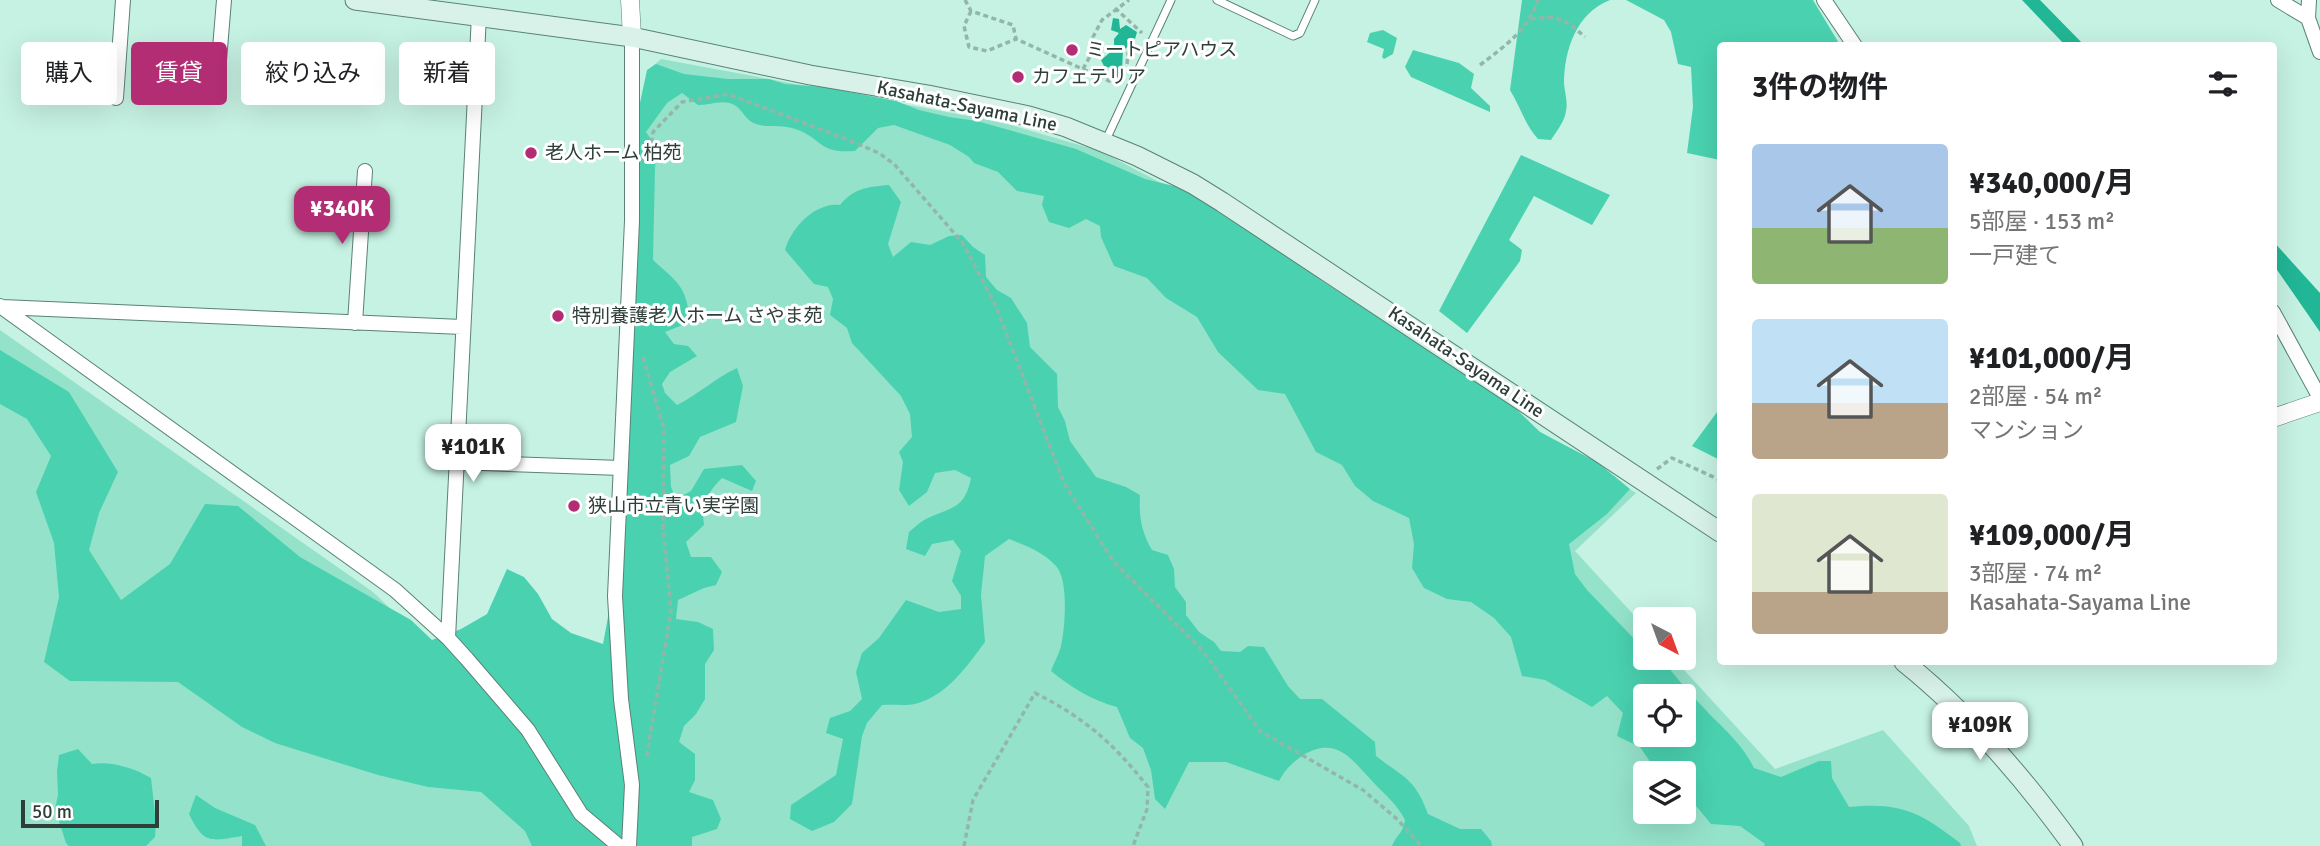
<!DOCTYPE html>
<html lang="ja">
<meta charset="utf-8">
<style>
:root{--surface:#fff;--page:#f6f6f6;--text:#202124;--muted:#757577;--accent:#b22d73}
body{margin:0;font-family:Signika,"Noto Sans JP",sans-serif;background:var(--page);color:var(--text);height:100vh;display:flex;flex-direction:column;font-size:26px;white-space:nowrap}
*{box-sizing:border-box;margin:0}
p{font-size:23px;color:var(--muted)}
.icon{flex:none;width:38px;height:38px;fill:none;stroke:currentColor;stroke-width:2;stroke-linecap:round;stroke-linejoin:round}
.map{position:relative;flex:1;overflow:hidden}
.details{position:absolute;left:1717px;top:42px;width:560px;height:623px;display:flex;flex-direction:column;background:var(--surface);border-radius:7px;box-shadow:0 7px 28px #0002}
.details>*{flex:none}
.top-card{position:absolute;left:21px;top:42px;width:665px;height:63px;display:flex;gap:14px}
.needle{width:46px;rotate:139deg}
.controls{position:absolute;left:1633px;top:607px;display:grid;gap:14px}
.controls a{display:grid;place-items:center;width:63px;height:63px;border-radius:7px;background:var(--surface);box-shadow:0 7px 28px #0002;font-size:35px}
.scale{position:absolute;left:21px;bottom:18px;width:138px;box-sizing:border-box;padding-left:7px;border:4px solid #2e3f39;border-top:0;font-size:19px;line-height:24px;white-space:nowrap;color:#2e3f39;-webkit-text-stroke:5px #fff;paint-order:stroke}
.price{position:absolute;translate:-50% -60px;padding:0 16px;border-radius:14px;background:#fff;color:#222;font-size:23px;line-height:46px;filter:drop-shadow(0 2px 4px #0008)}
.price::after{content:'';position:absolute;left:50%;top:42px;width:21px;height:16px;margin-left:-10px;background:inherit;clip-path:polygon(0 0,100% 0,50% 100%)}
.price.selected{background:var(--accent);color:#fff}
ul{padding:0;list-style:none}
li{display:flex;align-items:center;gap:21px;height:175px;padding:0 35px}
li span{display:grid;place-items:center;flex:none;width:196px;height:140px;border-radius:7px;color:#555}
li>.icon{margin-inline-start:auto}
span .icon{width:84px;height:84px;fill:#fffc;stroke-width:1}
li b{font-size:30px}
h2{display:flex;justify-content:space-between;align-items:center;height:84px;padding:0 35px;font-size:30px}
.pill{padding:0 24px;border-radius:7px;background:var(--surface);box-shadow:0 7px 28px #0002;font-size:24px;line-height:63px}
.pill.selected{background:var(--accent);color:#fff}
.map>svg:first-child{display:block}
</style>
<div class="map">
<svg width="2320" height="846" viewBox="0 0 2320 846">
<rect width="100%" height="100%" fill="#c6f2e3"/>
<!-- green -->
<path fill="#95e2ca" fill-rule="evenodd" d="M661,59L1001,122L1100,151L1190,198L1462,382L1636,493L1575,551L1645,627V658H1673L1775,769L1883,730L1969,826L1977,846H643L631,705L648,70ZM1645,696H1684V735H1645ZM1645,774H1684V812H1645Z
M0,330L373,592L447,663L583,846H0Z"/>
<!-- forest -->
<path fill="#4ad2b0" fill-rule="evenodd" d="M1522,0H1610C1576,13 1564,51 1564,84C1565,93 1568,103 1566,111C1565,121 1556,132 1551,140L1538,139C1525,125 1520,106 1510,90Z
M1626,0H1813L1840,45L1720,46V160L1687,153L1693,107L1691,67L1678,64L1671,32L1664,20Z
M1383,30L1397,38L1393,54L1384,59L1382,57L1384,49L1367,42L1370,33Z
M1413,50L1459,63L1474,74L1471,88L1490,106V112L1411,77L1405,67Z
M656,64L684,74L728,79H769L785,84L824,87L896,101L919,110L949,117L977,121L1076,149L1145,179L1174,186L1204,200L1287,254L1322,281L1509,402L1540,432L1597,462L1630,489L1607,514L1569,544L1575,574L1587,590L1645,650V658H1657L1663,661C1675,676 1687,690 1700,704C1720,726 1740,740 1754,768L1781,777L1819,761H1831L1832,778L1849,807C1901,802 1920,812 1960,843L1961,846H1764L1765,844L1740,826L1711,824L1692,801L1684,796V774L1658,773L1640,747L1617,736L1623,713L1607,696L1592,707L1545,680L1522,676L1511,637L1494,618L1471,602L1447,599L1424,588L1412,568L1414,544L1409,518L1373,501L1355,486L1342,465L1316,452L1285,394L1258,390L1218,352L1197,317L1166,298L1147,278L1114,266L1101,237L1100,226L1086,219L1069,228L1049,222L1042,205L1044,196L1017,191L998,172L974,163L969,157L950,145L894,125L878,128L855,151C817,154 823,138 795,129C782,124 768,128 756,124C746,121 743,111 736,106C725,98 710,105 698,105L682,93L667,103L646,132L657,148L655,169L653,260C679,284 686,285 690,322L665,332L674,344L688,346L697,356L670,372L662,384L665,393L677,405C699,394 715,378 737,368L743,386L736,422L700,437L689,456L670,465L671,487L676,499L691,491L704,469L742,465L756,481L752,491L722,478C708,492 701,504 704,525L686,542L691,557H711L722,572L716,585L704,588L678,600L676,619L698,622L713,629L714,650L705,664V699L696,714L684,726L679,742L695,754V780L689,792L713,800L721,819L717,829L692,837V846H532L525,831L481,792L428,787L378,775L275,743L242,727L178,682L70,681L44,662L59,597L54,543L36,492L51,456L27,419L0,404V350L69,392L118,472L99,513L89,550L121,600L170,564L205,504L238,506L300,557L411,620L432,640L461,629L487,614L507,569L524,577L538,594L552,619L571,633L603,644L608,617L612,506L628,448L630,350L636,322L635,126L647,70ZM1645,696H1684V735H1645Z
M1521,155L1610,195L1592,225L1534,196L1509,240L1522,250L1520,261L1467,333L1439,311Z
M889,185L901,202L888,244L893,257L911,242L930,245L949,236L962,235L973,247L985,255L986,277L997,290L1011,298L1027,323L1030,347L1057,374L1058,407L1065,421L1070,441L1096,477L1126,487L1140,495C1139,517 1141,531 1152,550L1168,555L1174,569L1175,587L1186,602V615L1199,632L1214,642L1221,651L1240,652L1248,646L1264,647L1288,686L1300,699H1322L1375,742L1376,756C1404,778 1415,778 1428,814L1460,829H1481L1491,841L1492,846H1392C1397,834 1402,835 1405,820C1397,804 1385,795 1373,782C1352,760 1338,736 1305,754C1293,762 1286,768 1279,781L1226,762H1189L1165,809L1155,799L1151,770L1143,748L1130,738L1117,707C1091,700 1072,688 1051,671C1054,663 1059,654 1061,646C1065,628 1069,580 1056,566C1043,552 1026,546 1009,539L985,556L981,595L985,642C967,666 947,696 915,704C905,706 892,704 882,705L867,723L862,736L852,804L834,822L812,831L790,819L791,805L836,775L843,739L826,733L830,718L850,711L862,699L856,672L862,653L879,638L906,600L939,612L961,609V596L952,581L961,551L953,540L932,544L925,556L906,549L909,532C915,527 921,521 928,518C953,507 965,508 971,478L955,470L935,473L927,492L909,506L899,490L903,462L899,452L912,437L910,414L901,396L852,343L847,328L830,315L833,299L828,287L814,284L785,250C791,228 815,202 840,205C854,188 867,187 889,185Z
M1720,408V460L1692,446Z
M78,749L92,764C111,761 134,768 151,778L156,822L155,837L146,846H69L66,843L55,809L58,795L57,771L59,755Z
M196,795L215,808L255,825L266,846H242V836C211,841 204,845 189,814Z"/>
<!-- water -->
<path fill="#21b796" d="M2022,0H2040L2084,45H2065Z
M1113,18L1119,19L1120,29L1126,25L1137,32L1134,43L1123,50L1122,71L1124,75L1121,82L1114,78L1113,69L1104,66L1101,60L1114,49V39L1119,33L1111,30Z
M2273,241L2320,293V332L2273,264Z"/>
<g fill="none" stroke-linecap="round" stroke-linejoin="round">
<defs>
<path id="service" d="M1217,0L1293,36L1300,33L1315,0
M1105,142L1171,0"/>
<path id="minor" d="M1824,0L1855,46
M2278,0L2308,18
M2309,0L2308,18L2320,52
M216,97L224,0
M116,98L123,0
M0,306L395,590L448,638L467,659L528,730L581,814L619,846
M2,307L462,327
M2273,312L2320,398
M355,323L365,171
M456,462L621,468
M448,638L479,15
M629,846L632,785L621,699L615,596L632,221V37"/>
<path id="tertiary" d="M630,0L632,37
M2273,418L2320,402"/>
<path id="secondary" d="M355,0L632,37L810,75L928,95L1029,116L1066,127L1137,156L1193,184L1222,202L1720,532
M1904,662C1969,714 2024,778 2073,846"/>
</defs>
<!-- service casing -->
<use href="#service" stroke="#5a8275" stroke-width="9"/>
<!-- minor casing -->
<use href="#minor" stroke="#5a8275" stroke-width="16"/>
<!-- tertiary casing -->
<use href="#tertiary" stroke="#5a8275" stroke-width="19"/>
<!-- secondary casing -->
<use href="#secondary" stroke="#5a8275" stroke-width="21"/>
<!-- path -->
<path stroke="#93b6aa" stroke-width="3.5" stroke-dasharray="5 3.5" stroke-linecap="butt" d="M965,0L971,11L1013,25L1016,39L1118,85
M1115,8L1142,33
M971,11L964,26L969,47L987,51L1016,39
M1531,19C1557,14 1566,20 1585,37
M1127,64L1128,53L1135,47
M1480,65C1504,47 1528,30 1538,0
M1083,69L1093,51V37L1102,20L1129,0
M650,151L653,132L682,102L728,94L846,139L879,153L894,164L962,242L995,304L1064,483L1113,561L1203,651L1260,731L1363,790L1398,820L1421,846
M643,357L664,429L663,526L671,611L646,760
M1657,469L1672,458L1720,480
M964,846L973,800L1035,693C1085,718 1113,743 1148,787L1147,809L1133,846"/>
<!-- service -->
<use href="#service" stroke="#fff" stroke-width="7"/>
<!-- minor -->
<use href="#minor" stroke="#fff" stroke-width="14"/>
<!-- tertiary -->
<use href="#tertiary" stroke="#fff" stroke-width="18"/>
<!-- secondary -->
<use href="#secondary" stroke="#d8f2ea" stroke-width="19"/>
</g>
<!-- markers -->
<g fill="#b22d73" stroke="#fff" stroke-width="2.5">
<circle cx="1072" cy="50" r="7"/>
<circle cx="1018" cy="77" r="7"/>
<circle cx="531" cy="153" r="7"/>
<circle cx="558" cy="316" r="7"/>
<circle cx="574" cy="506" r="7"/>
</g>
<g text-anchor="middle" dominant-baseline="central" stroke-width="6" stroke-linejoin="round" paint-order="stroke">
<!-- poi labels -->
<g font-size="19" fill="#2e3f39" stroke="#fff" text-anchor="start">
<text x="1086" y="50">ミートピアハウス</text>
<text x="1032" y="77">カフェテリア</text>
<text x="545" y="153">老人ホーム 柏苑</text>
<text x="572" y="316">特別養護老人ホーム さやま苑</text>
<text x="588" y="506">狭山市立青い実学園</text>
</g>
<!-- street labels -->
<g font-size="19" fill="#2e3f39" stroke="#fff">
<text transform="translate(967 106) rotate(12)">Kasahata-Sayama Line</text>
<text transform="translate(1466 362) rotate(34)">Kasahata-Sayama Line</text>
</g>
</g>
</svg>
<div class="controls">
<a><svg class="needle" viewBox="-14 -14 28 28"><path d="M0-13l5 13h-10z" fill="#e53935"/><path d="M0 13l5-13h-10z" fill="#757577"/></svg></a>
<a><svg class="icon" aria-label="locate" viewBox="0 0 24 24"><circle cx="12" cy="12" r="6"/><path d="M12 2v4M12 18v4M2 12h4M18 12h4"/></svg></a>
<a><svg class="icon" aria-label="layers" viewBox="0 0 24 24"><path d="M12 4l9 5-9 5-9-5zM3 14l9 5 9-5"/></svg></a>
</div>
<div class="scale">50 m</div>
<b class="price selected" style="left:342px;top:246px">¥340K</b>
<b class="price" style="left:473px;top:484px">¥101K</b>
<b class="price" style="left:1980px;top:762px">¥109K</b>
<div class="top-card">
<a class="pill">購入</a>
<a class="pill selected">賃貸</a>
<a class="pill">絞り込み</a>
<a class="pill">新着</a>
</div>
<section class="details">
<h2>3件の物件<svg class="icon" aria-label="filters" viewBox="0 0 24 24"><path d="M4 7h16M4 17h16"/><circle cx="9" cy="7" r="2"/><circle cx="15" cy="17" r="2"/></svg></h2>
<ul>
<li><span style="background:linear-gradient(#a9c7e8 60%,#8fb573 0)"><svg class="icon" aria-label="home" viewBox="0 0 24 24"><path d="M3 11l9-7 9 7M6 9v11h12V9"/></svg></span><div><b>¥340,000/月</b><p>5部屋 · 153 m²</p><p>一戸建て</p></div></li>
<li><span style="background:linear-gradient(#bfe0f5 60%,#b9a48a 0)"><svg class="icon" aria-label="home" viewBox="0 0 24 24"><path d="M3 11l9-7 9 7M6 9v11h12V9"/></svg></span><div><b>¥101,000/月</b><p>2部屋 · 54 m²</p><p>マンション</p></div></li>
<li><span style="background:linear-gradient(#dfe7d0 70%,#b9a48a 0)"><svg class="icon" aria-label="home" viewBox="0 0 24 24"><path d="M3 11l9-7 9 7M6 9v11h12V9"/></svg></span><div><b>¥109,000/月</b><p>3部屋 · 74 m²</p><p>Kasahata-Sayama Line</p></div></li>
</ul>
</section>
</div>
